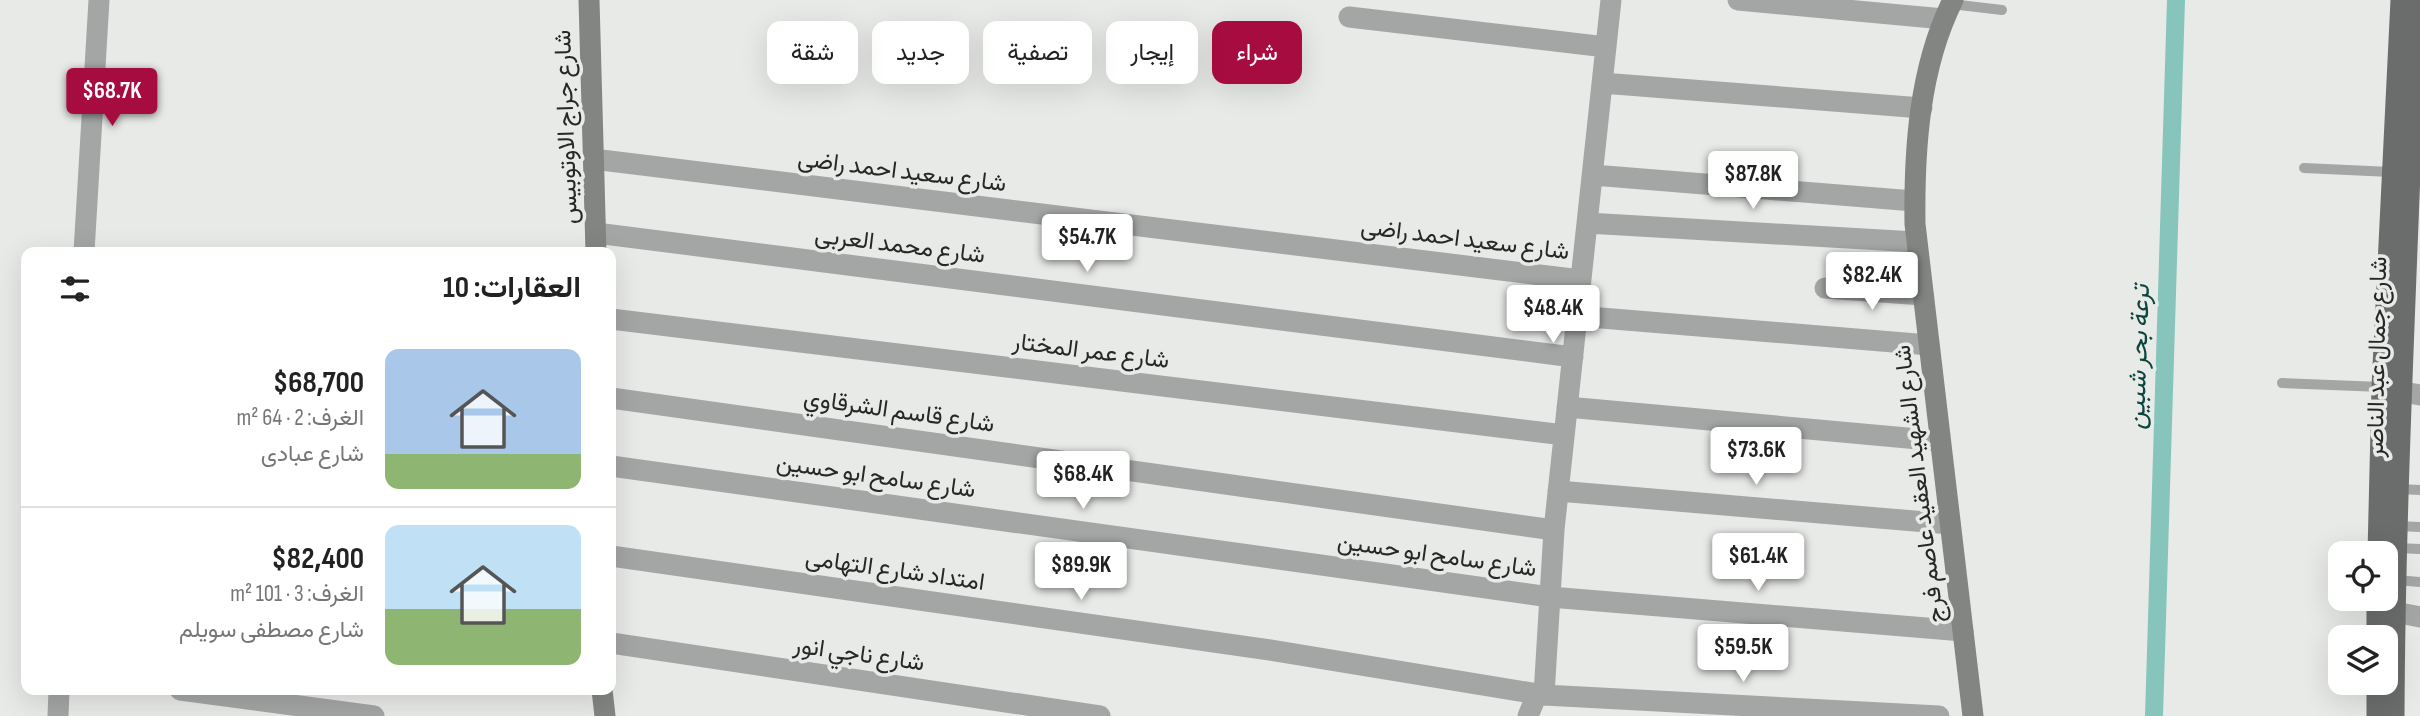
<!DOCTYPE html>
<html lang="ar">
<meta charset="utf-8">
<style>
:root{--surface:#fff;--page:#f6f6f6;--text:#222;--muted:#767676;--line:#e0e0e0;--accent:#a60c3f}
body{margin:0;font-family:"Sofia Sans Condensed",Vazirmatn,sans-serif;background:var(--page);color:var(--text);direction:rtl;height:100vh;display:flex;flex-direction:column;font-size:26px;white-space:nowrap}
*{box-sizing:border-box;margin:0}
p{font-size:23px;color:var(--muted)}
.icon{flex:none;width:38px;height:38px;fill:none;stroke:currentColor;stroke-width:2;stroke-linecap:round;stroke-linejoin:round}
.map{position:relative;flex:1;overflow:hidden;direction:ltr}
.sheet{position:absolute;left:21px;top:247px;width:595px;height:448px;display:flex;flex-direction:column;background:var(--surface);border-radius:14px;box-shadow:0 7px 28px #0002;direction:rtl}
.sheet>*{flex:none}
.guide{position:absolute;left:637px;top:21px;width:665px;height:63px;direction:rtl;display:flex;gap:14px}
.buttons{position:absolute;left:2328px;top:541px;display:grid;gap:14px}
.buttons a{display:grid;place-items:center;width:70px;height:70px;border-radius:14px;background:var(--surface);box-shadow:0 7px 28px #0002;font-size:35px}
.price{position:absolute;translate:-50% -60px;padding:0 16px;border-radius:7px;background:#fff;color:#222;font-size:23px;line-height:46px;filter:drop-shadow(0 2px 4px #0008)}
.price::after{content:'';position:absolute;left:50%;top:42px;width:21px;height:16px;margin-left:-10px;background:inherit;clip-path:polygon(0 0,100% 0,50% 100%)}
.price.on{background:var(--accent);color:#fff}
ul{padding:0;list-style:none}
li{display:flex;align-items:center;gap:21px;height:175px;padding:0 35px}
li+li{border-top:2px solid var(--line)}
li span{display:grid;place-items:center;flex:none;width:196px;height:140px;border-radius:14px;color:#555}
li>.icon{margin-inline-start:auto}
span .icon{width:84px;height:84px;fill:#fffc;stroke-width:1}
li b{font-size:30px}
h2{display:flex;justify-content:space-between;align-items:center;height:84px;padding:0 35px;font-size:30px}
.pill{padding:0 24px;border-radius:14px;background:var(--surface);box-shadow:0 7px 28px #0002;font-size:24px;line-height:63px}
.pill.on{background:var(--accent);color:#fff}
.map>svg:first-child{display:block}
</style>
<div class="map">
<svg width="2420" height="716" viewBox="0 0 2420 716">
<rect width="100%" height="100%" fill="#e8eae7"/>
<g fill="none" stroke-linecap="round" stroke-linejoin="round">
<!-- canal -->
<path stroke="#87c4bb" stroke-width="18" d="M2154,716L2176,0"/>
<!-- lane -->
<path stroke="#a4a6a5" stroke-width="10" d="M1951,4L2002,10
M2304,168L2391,172
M2282,383L2382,387
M2400,489L2420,490
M2398,526L2420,527
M2397,548L2420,549
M2396,580L2420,582"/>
<!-- street -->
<path stroke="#a4a6a5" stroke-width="21" d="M1738,0L1944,19
M1349,17L1606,47
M1602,83L1922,108
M593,159L1581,280
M1593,175L1914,201
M1587,223L1916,242
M596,233L1573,357
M84,252L99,0
M1825,288L1923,295
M1577,316L1929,345
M611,319L1564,435
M2403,392L2420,395
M611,398L1554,530
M1567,407L1940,441
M611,466L1550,597L1963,631
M1558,491L1950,524
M611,556L1270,650L1544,695L1939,716
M2395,612L2420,617
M611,643L1100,716
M180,690L374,716
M1544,695L1554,530L1611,0
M58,716L59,690
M1528,716L1537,694"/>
<!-- secondary -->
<path stroke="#838583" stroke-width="21" d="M589,0L596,252
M1953,0C1919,68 1914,150 1915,224L1973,716
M602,690L605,716"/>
<!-- primary -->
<path stroke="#6b6d6c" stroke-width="21" d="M2378,553L2382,387L2401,0
M2377,637V598
M2377,682V716
M2394,716C2395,477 2409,239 2416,0"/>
</g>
<g text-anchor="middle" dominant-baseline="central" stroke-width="7" stroke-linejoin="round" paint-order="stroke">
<!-- street labels -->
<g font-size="24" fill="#262726" stroke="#e8eae7">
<text transform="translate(566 127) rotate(-92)">شارع جراج الاوتوبيس</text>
<text transform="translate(902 171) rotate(7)">شارع سعيد احمد راضى</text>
<text transform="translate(1465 239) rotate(7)">شارع سعيد احمد راضى</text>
<text transform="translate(900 245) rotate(7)">شارع محمد العربى</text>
<text transform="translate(1091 351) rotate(7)">شارع عمر المختار</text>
<text transform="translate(2377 357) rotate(-89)">شارع جمال عبد الناصر</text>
<text transform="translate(899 411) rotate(8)">شارع قاسم الشرقاوي</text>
<text transform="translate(876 476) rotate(8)">شارع سامح ابو حسين</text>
<text transform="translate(1919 484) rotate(-97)">شارع الشهيد العقيد عاصم فرج</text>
<text transform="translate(1437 555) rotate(8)">شارع سامح ابو حسين</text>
<text transform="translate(895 570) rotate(8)">امتداد شارع التهامى</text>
<text transform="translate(859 654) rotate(8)">شارع ناجي انور</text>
</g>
<!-- water labels -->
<g font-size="26" font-style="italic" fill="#0c443e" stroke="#e8eae7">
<text transform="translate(2139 357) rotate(-88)">ترعة بحر شبين</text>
</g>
</g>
</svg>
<div class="buttons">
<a><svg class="icon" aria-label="locate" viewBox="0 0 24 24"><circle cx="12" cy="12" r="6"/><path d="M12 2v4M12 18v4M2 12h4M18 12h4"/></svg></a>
<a><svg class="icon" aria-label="layers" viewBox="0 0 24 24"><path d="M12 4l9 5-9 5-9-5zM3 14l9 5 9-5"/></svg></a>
</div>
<b class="price on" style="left:112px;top:128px">$68.7K</b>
<b class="price" style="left:1753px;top:211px">$87.8K</b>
<b class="price" style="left:1087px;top:274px">$54.7K</b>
<b class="price" style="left:1872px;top:312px">$82.4K</b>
<b class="price" style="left:1553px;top:345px">$48.4K</b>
<b class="price" style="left:1756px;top:487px">$73.6K</b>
<b class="price" style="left:1083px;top:511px">$68.4K</b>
<b class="price" style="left:1758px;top:593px">$61.4K</b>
<b class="price" style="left:1081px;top:602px">$89.9K</b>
<b class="price" style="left:1743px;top:684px">$59.5K</b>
<div class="guide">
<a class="pill on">شراء</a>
<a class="pill">إيجار</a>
<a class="pill">تصفية</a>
<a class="pill">جديد</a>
<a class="pill">شقة</a>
</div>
<section class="sheet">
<h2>العقارات: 10<svg class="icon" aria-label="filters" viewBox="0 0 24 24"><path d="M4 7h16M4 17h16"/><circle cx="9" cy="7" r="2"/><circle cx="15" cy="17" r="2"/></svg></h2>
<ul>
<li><span style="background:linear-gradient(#a9c7e8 75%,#8fb573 0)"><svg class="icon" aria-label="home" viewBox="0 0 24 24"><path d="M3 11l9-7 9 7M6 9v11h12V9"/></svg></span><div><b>$68,700</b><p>الغرف: 2 · 64 m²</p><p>شارع عبادى</p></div></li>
<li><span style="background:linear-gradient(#bfe0f5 60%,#8fb573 0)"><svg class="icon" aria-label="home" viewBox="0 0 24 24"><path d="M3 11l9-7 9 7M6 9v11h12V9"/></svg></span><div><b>$82,400</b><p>الغرف: 3 · 101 m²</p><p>شارع مصطفى سويلم</p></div></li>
</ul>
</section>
</div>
